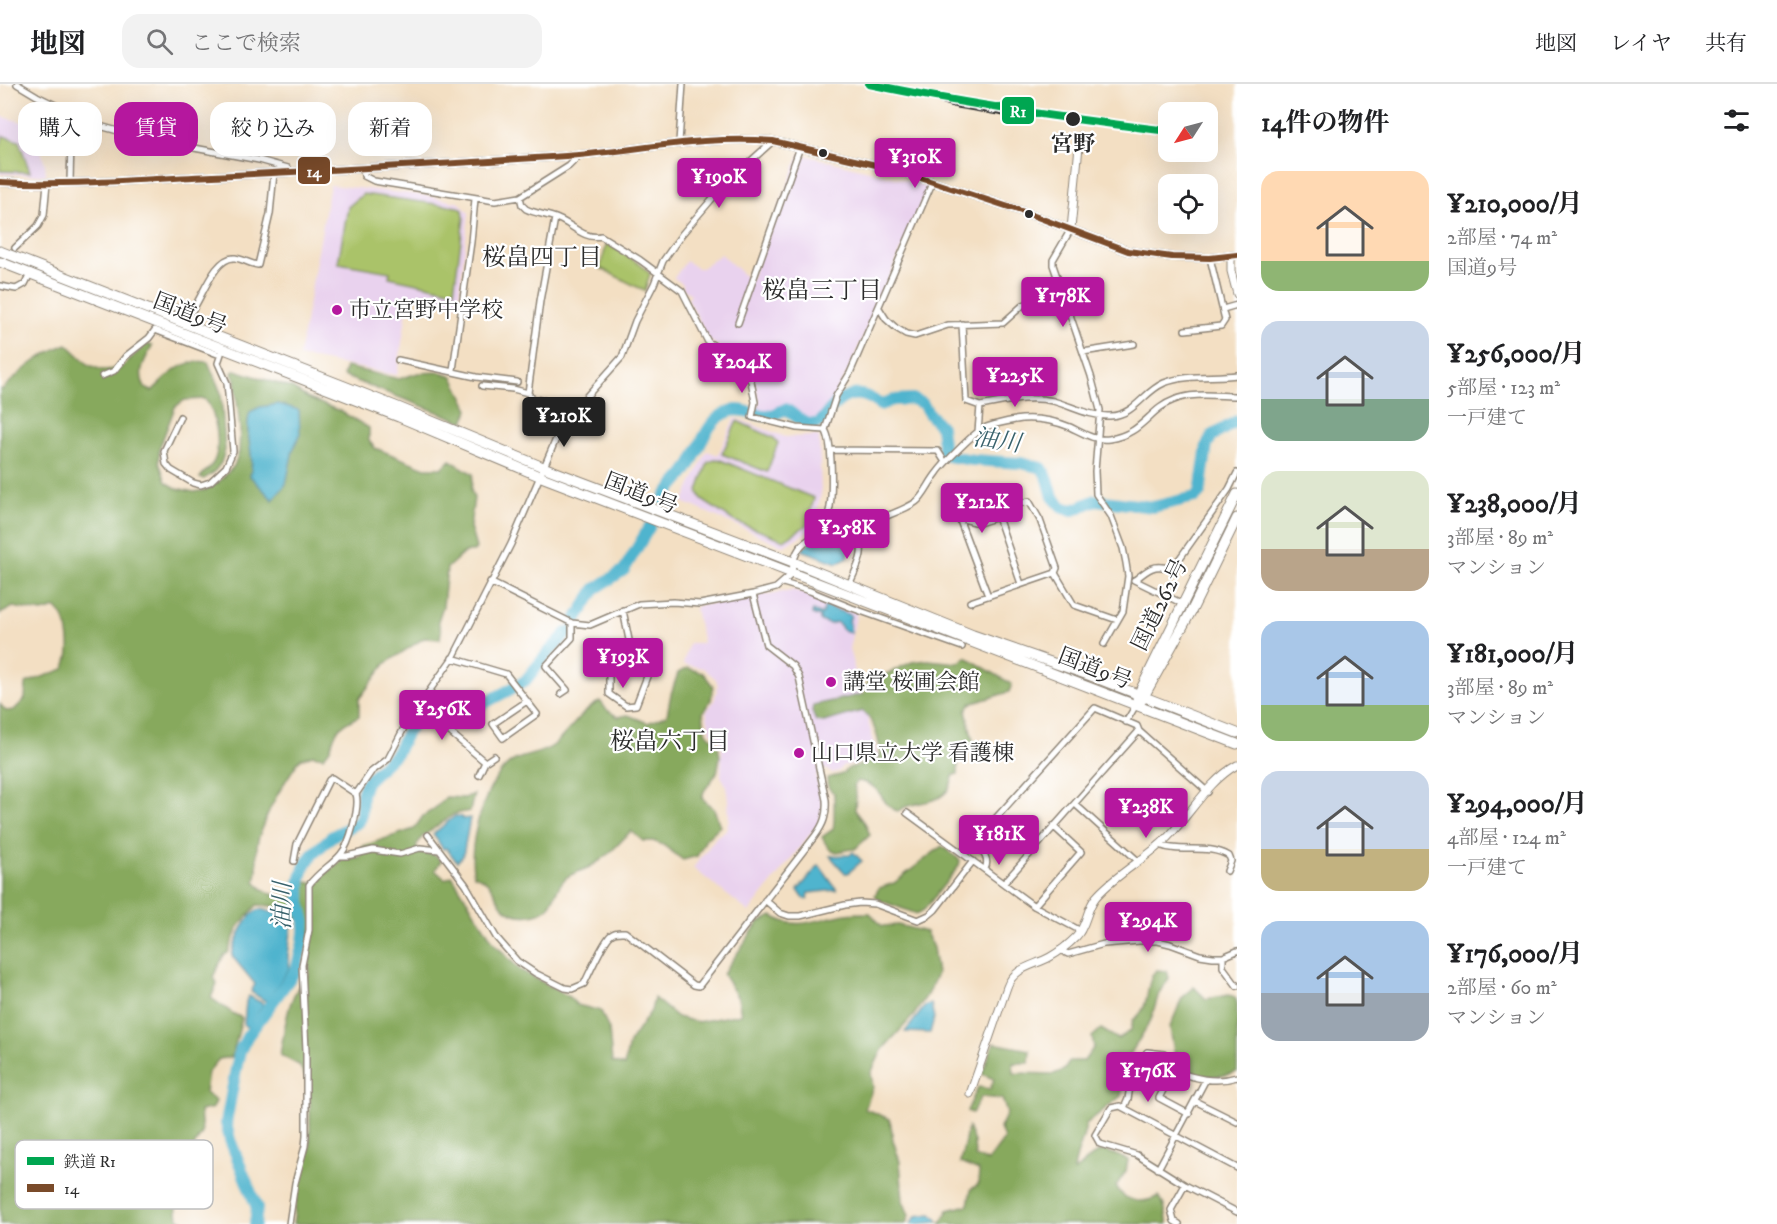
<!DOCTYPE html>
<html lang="ja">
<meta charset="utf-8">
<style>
:root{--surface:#fff;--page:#f2f2f2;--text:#202124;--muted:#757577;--line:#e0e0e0;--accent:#b5179e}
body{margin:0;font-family:"IM FELL DW Pica","Noto Serif JP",serif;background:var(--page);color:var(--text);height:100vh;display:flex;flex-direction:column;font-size:22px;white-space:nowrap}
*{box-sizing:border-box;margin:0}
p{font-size:20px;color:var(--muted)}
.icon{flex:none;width:33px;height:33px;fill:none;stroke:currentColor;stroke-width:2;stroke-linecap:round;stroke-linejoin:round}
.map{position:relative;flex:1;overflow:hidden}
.side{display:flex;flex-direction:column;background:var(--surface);width:540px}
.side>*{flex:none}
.top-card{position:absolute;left:18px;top:18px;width:570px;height:54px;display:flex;gap:12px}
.needle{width:39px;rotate:234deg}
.fabs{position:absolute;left:1158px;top:18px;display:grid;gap:12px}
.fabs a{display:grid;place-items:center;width:60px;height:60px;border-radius:12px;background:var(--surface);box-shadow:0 6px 24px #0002;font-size:30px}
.price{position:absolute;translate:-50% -51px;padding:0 14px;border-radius:6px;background:var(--accent);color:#fff;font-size:20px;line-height:39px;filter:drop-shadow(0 2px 3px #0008)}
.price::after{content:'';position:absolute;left:50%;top:36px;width:18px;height:14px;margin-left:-9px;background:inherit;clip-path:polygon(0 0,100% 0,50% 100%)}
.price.current{background:#222;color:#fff}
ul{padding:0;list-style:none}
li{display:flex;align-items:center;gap:18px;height:150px;padding:0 24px}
li span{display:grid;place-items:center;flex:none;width:168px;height:120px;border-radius:18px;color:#555}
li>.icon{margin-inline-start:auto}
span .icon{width:72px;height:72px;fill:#fffc;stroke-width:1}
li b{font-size:26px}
h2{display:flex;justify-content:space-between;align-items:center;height:72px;padding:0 24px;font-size:26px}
.pill{padding:0 21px;border-radius:18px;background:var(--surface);box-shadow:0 6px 24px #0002;font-size:21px;line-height:54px}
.pill.current{background:var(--accent);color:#fff}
header{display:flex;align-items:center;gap:36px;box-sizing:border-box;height:84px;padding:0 30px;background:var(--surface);border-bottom:2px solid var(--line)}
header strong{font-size:28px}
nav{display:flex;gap:33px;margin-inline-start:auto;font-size:21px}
.search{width:420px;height:54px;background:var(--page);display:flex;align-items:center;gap:15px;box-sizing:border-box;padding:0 21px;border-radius:18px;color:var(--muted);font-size:22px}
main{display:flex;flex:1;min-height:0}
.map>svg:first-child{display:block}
</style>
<header>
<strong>地図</strong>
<div class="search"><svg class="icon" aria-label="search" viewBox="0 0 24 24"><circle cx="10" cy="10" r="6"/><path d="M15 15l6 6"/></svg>ここで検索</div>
<nav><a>地図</a><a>レイヤ</a><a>共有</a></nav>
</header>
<main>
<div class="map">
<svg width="1237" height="1140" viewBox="0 0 1237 1140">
<rect width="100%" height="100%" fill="#fff"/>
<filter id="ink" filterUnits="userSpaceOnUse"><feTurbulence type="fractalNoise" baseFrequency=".0167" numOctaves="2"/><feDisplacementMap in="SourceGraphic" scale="12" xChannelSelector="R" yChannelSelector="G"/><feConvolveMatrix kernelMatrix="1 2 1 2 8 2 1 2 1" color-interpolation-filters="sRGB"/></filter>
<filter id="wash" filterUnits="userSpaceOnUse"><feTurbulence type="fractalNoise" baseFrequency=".008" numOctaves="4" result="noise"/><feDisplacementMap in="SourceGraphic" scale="24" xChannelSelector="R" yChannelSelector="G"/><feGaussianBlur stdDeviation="1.35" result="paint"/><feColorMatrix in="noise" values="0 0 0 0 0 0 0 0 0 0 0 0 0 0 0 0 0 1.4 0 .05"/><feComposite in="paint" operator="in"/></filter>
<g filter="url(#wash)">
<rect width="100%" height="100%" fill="#f3dfc3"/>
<!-- built -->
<path fill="#e9d2ee" d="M0,32L33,41L45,80L46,91L0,90Z
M800,70L929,102L848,287L834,312L825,335L819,339H808L801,336L794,327L786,324L772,330H764L757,328L759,316L754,296L730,270L709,256L688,215L691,210L683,205V200L674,194L686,177L697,184H702L721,170L750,197Z
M330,101L428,112L460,119L469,129L459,211L456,221L409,213L397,291L299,272Z
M735,334L785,353L819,352L821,410L813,444L784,462L683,418L707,367L718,371Z
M792,506L809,510L857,528L849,565L878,674L842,682L839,687L832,689L826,685L816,691L823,720L819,739L749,828L693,784L717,752L726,746L729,735L728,716L726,701L721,692L722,664L719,654L710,647L706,628L714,617L718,602L716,595L703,584L683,580L689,559H703L695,525L697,522Z"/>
<!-- green -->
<path fill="#aac369" stroke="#6a774a" stroke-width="1.5" d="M3,52L19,57L30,88L0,87V65Z
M363,110L458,123L463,126L464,134L454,207L389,193L390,188L338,179L348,123Z
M607,159L641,181L650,190L645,207L600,184Z
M737,337L774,354L778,359L767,388L722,370Z
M718,375L814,414L807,441L784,456L734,437L702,416L698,407L708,378Z"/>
<!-- forest -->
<path fill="#87a95d" stroke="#596a44" stroke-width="1.5" d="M67,260L89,281L102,286L120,285L146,260L152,262C144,278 137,287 145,304L152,307C169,291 182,274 208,278L221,309L225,366L221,379L213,389L204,395L200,394C203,389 209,385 213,379C222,364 216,328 205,315L185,316L175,323L159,365V378L166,398L176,404L194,408L206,406L219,398L234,382L239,368L240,346L235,296L232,289L235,286L292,304L309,315L340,327L369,344V357L375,364L425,384H442L450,376L473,390L471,406L474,414L470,443L476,464L473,468H465L447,484L443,522L438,537L441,547L440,555L424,554L385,580L359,615V632C350,637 339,641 335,651C330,662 333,664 323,673L313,671L300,675C283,700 266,727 258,756C254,771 260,783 255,797C263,809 278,814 292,812L297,821L299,836L273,822L257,821L238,843L228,869L224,871L213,893L217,899L211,914L234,930L242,934L232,973L219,975L208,988L205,1009L216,1017L213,1024L200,1027L202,1049L195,1060L187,1092V1111L176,1118L178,1135L184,1137L185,1140H0V620L6,627L14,626L25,615L26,599L64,585C73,569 70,536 56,524L42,528L13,523L0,530V305H3C23,285 41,270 67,260Z
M346,283L399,295L418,289L440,288L453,293L469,325L464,338L343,292Z
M966,573L1012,600L1009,608L970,620L966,627L974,661L958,678V690L954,691C952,695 951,702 948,706C936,722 912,716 898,727C880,723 885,701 858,697L854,701L856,711L855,726L865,739L870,751L855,765C836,765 834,777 822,753L833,745C835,736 834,720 834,709C828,705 827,702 827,694L840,691L849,684L878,676C883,663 874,635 862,627L824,638L816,637L812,628L813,621L864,610L871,589L884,591L912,578L928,576L958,579Z
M687,584L703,589L713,602L711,616L703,628L705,647L718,660L720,673L717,689L704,707L702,714L714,725L720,742L706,755L697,772L683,776L663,761L653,757H643L631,747C619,759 608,773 593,781C585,786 575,788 567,793C550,807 558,828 531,831C524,832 518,832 512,829C493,821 499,799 474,791C466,762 486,690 515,676C527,670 543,670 554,661C570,647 581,627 600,617L606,625L618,633L628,631L648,639L667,631L671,610L678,589Z
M474,710L470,727L454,730L423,752L416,762L421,769L435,771L441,777L435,786L445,795L452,792L494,859L520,886L568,912L577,921L601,927L609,946L612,978L624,982L629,959L651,927L654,914L677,933L697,938L741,930L738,914L723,890L758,839L772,832C798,848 819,834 846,830C854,829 862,829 870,829L882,842L898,841L926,848L933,864L937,890L927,911L914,931L882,966L871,989L873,1003L865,1025L890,1035L893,1056L900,1078L903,1117L909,1131L906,1140H293L298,1103L310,1063V1002L299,981L280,971C285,945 287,908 309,891L310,847L302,808L304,798L314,799L343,775L360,773L363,762L414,745L423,732L434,725L446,713L464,714Z
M942,762L960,776L959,782L924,826L917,830L879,816L875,811L879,804L894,799Z
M1156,886L1167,887L1169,894L1159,909L1151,936L1128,974L1121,1012L1086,1040C1084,1057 1075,1070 1074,1087C1082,1083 1095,1066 1103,1067C1111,1068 1120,1073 1128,1076L1126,1087L1116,1102C1124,1119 1144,1120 1159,1112C1166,1121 1165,1129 1168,1140H941L948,1126L968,1121L971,1105L978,1101L979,1087L960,1079L968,1043L974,1058L975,1073L988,1077L1004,1055L1000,1044L1007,1029L1002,1015L981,1013L972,1029L967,1027L978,1003L990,1005L994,995L982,990L994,959L1030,966L1029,979H1013L1014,989L1054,990L1064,986L1070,977H1084L1094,963L1092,953L1101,945L1118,955L1131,946L1133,936C1152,924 1143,902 1156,886Z
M1194,903L1206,915L1229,911L1235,913L1237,920V988C1218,994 1192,996 1176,981L1170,943L1182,914Z"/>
<!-- water -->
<path fill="#4fb4ce" stroke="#3d707c" stroke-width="1.5" d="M279,320L299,326L300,350L293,366L286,400L273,416L250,392C256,370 243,350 250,328L260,323Z
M825,456L849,457L852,460L848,473L837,479L802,466L810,458Z
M825,522L851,531L849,537L851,549L842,545L841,542L836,538L830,540L820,537V533L812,530L813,527L822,531Z
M455,732L462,733V735L470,734L463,772L457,778L446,764L443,765L433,750Z
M853,768L862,777L848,789H845L830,772L850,771Z
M819,781L837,806L809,809L808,815H804L798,806Z
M260,825L286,831L292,840L288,872L290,884L268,916L265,917L251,908L255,900L232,872C234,860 247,828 260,825Z
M249,912L264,920L248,944L244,941L246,917Z
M931,920L934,934L930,949L905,948L926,921Z
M931,1130L938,1136L939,1138L911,1140L916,1132Z"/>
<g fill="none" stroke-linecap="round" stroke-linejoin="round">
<!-- river -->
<path stroke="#4fb4ce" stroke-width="12" d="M664,415C670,405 677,398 684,390C700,371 703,335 731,327C745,323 758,334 772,331C776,330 781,327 785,325C794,329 799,338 809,340C823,342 823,333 831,325C846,307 863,306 880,321L893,316L913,315L923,320L929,330L941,343L944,368L948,372L973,376L1021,379L1042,384L1048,395L1053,413L1063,424L1073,426L1096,416L1153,423L1195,413L1200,409L1207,361L1212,352L1237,337
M575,537L595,505L624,486L650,442
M255,1140L257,1124L230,1056L226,1039L236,985L240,967L247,953L296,886L303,858L305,839L300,818V797L305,781L312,771L331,753L357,739L361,734L362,710L366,698L397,668L407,648L418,635L425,629L448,622H479L511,605L525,597L547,570L568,548"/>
</g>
</g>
<g filter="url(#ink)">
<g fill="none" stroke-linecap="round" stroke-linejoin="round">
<defs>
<path id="minor" d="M17,0L37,12L96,41L151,56L259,76L288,84L291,88
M679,58L683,0
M363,85L364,92L374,97L495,117L520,113L569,82L580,71
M70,98L71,55
M520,113L522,121L526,125C536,130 547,130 558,135C572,140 584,156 601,152L640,176L682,207L708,258L726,269L741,283L751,297L755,318L752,333L797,344L825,346
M1071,145L1053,176V181L1091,292L1100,326L1095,387L1096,410L1111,432L1123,464L1126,479L1128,492L1123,527L1104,560
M15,164L38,142L44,131L47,99
M0,202L16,205L25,200L31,188
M879,224L886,235L896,244L906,250L915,252L948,241L1003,239L1023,221L1048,213L1062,211
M1223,225L1237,221
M163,231L167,224L171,223L192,227C202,214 215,172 235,174C243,175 250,180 258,181L270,130L274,89
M738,239L800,63
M962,240L966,317L980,322
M1185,246L1221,242L1225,236L1210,174
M1083,268L1134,260
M398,276L476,293L517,298
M453,286L471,158L475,115
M102,292L114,287L126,272L149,254L155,246L220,271
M482,302L513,305L528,309C533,318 538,314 546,317C554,321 561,329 567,334
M528,309L540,217L555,134
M180,333L164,367L166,380L171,386L193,399L201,401L210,398L226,383L233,367L227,299L218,279L223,264
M978,348L980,322C1004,318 1028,311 1053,317C1071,322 1091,333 1110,332C1135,331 1143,308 1164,299C1186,290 1213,294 1237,291
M830,366L938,367L945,378
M998,433L1019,420L1029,417L1040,436L1057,484L1055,489
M823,451C825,442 828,433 830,423C832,409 833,356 825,346L836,312L850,289L933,97
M1134,496L1185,521
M1135,496C1147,486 1154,479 1170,485L1180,474L1229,405L1237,389
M490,498L572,539L590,541L639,520L673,518L700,520L753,510L776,504L792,490C794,447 823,451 856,448C866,437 901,429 916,418C924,412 930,397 937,389C943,380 973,350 982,345C988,341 1014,336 1022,335C1038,334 1055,337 1070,343C1083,349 1095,357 1109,355C1142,351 1149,325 1174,316C1192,308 1218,312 1237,312
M783,499L810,507L852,524L962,563
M849,501C857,482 868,468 856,448
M988,512L959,434L979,439L998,433L1021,500
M970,518L1055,489L1074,521L1117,536
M623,526L632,571L649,578L651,582L636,621L626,622L609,610V584L620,575L632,571
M452,574L506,590L537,630L503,654L493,640L527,617
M561,610L567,606L546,582L572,554V539
M414,629L428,639H439L485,678L479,691
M1126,638L1136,621
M1139,647L1208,708
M485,678L494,672
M1075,720L1137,776
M907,729L1034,822L1081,847
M428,751L466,801L496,853L517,877L535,889L565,904L572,905L584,900C589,890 604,856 611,851C615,847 620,848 625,848L694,901L699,902L815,752C824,740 827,731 826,716L799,593L793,582L766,561L753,510
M1159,761C1181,770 1207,759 1229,772L1231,777L1227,787
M340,772H347L373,766L400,770L420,764L439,766
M294,777L297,760L329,696L332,694L356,710
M985,785C990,775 983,768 976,761V756L1095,624L1137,642L1139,647L1004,799
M765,816L780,829L789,832H800L845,821L860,819L875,820L918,836L929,831L935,826L973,777
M1034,822L1081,768L1053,742
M1060,866L1068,870L1104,860L1139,857H1158L1170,860L1200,871L1213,873H1223L1237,867
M1223,873V883L1237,902
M1173,987L1159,1014L1189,1030
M1195,1017L1237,1038
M1124,1024L1128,1015L1132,990L1147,968L1164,970L1173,987C1195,994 1214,1000 1237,993
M1237,1084L1120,1022L1111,1024L1095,1051L1100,1060L1137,1071L1185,1101L1237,1128
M1158,1085L1205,997
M289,1140L295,1099L305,1062L306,1052V966L302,881L309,846V801C318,788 331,782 341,770C350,760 360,722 356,710L371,688L388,675L406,640L454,572L511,460L559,348L567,334L622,273L635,237L654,200L663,177L682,150L724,101L773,57
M1179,1140L1174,1137L1171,1126L1185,1101"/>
<path id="tertiary" d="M1071,145L1080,52
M1231,173V187L1237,210
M970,1010L1007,903C1014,883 1034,882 1050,873C1059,868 1069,860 1076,853C1087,842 1086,825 1096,813C1117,789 1145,776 1167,754C1190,731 1208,697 1237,681"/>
<path id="secondary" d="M0,98C71,102 142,95 213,92C331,86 448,80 566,72C636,67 703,51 773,57L893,85L1021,127L1128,167L1172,173L1210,174L1237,171"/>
<path id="trunk" d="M0,167L398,323L543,383L793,478L973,551L1091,592L1237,649
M0,178L399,333L539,392L1237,660
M1137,613L1237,410
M1142,616L1193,524L1237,434"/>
</defs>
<!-- minor casing -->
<use href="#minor" stroke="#8f8577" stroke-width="8"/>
<!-- tertiary casing -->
<use href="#tertiary" stroke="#8f8577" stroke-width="9"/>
<!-- secondary casing -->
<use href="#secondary" stroke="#8f8577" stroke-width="10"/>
<!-- trunk casing -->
<use href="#trunk" stroke="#8f8577" stroke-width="11"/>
<!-- minor -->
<use href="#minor" stroke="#fff" stroke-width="5"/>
<!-- tertiary -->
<use href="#tertiary" stroke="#fff" stroke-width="7"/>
<!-- secondary -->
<use href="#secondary" stroke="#fff" stroke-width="8"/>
<!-- trunk -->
<use href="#trunk" stroke="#fff" stroke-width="9"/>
<defs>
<path id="rail" d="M921,11L956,22L1031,35"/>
</defs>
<!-- rail casing -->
<use href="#rail" stroke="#2b2b2b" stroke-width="4.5"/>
<!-- rail -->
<use href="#rail" stroke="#fff" stroke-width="2" stroke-dasharray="7" stroke-linecap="butt"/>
<defs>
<path id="bus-1" d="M0,98C71,102 142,95 213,92C331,86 448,80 566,72C636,67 703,51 773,57L893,85L1021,127L1128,167L1172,173L1210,174L1237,171"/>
</defs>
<!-- bus-1 casing -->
<use href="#bus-1" stroke="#fff" stroke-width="10"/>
<!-- bus-1 -->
<use href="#bus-1" stroke="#7a4b2a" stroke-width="6"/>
<defs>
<path id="rail-1" d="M869,0C968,21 1068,35 1168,47"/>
</defs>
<!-- rail-1 casing -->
<use href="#rail-1" stroke="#fff" stroke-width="12"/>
<!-- rail-1 -->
<use href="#rail-1" stroke="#00a651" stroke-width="8"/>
</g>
</g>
<!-- markers -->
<g fill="#2b2b2b" stroke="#fff" stroke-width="2">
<circle cx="1073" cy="35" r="8"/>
<circle cx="823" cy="69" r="5"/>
<circle cx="1029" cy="130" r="5"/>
</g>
<g fill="#b5179e" stroke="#fff" stroke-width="2">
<circle cx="337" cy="226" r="6"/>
<circle cx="831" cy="598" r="6"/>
<circle cx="799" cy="669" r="6"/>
</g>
<g text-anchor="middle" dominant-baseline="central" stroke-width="4.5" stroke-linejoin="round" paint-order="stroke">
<!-- stop labels -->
<g font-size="22" font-weight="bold" fill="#2b2b2b" stroke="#fff">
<text x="1073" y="60">宮野</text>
</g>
<!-- poi labels -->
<g font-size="22" fill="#2b2b2b" stroke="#fff" text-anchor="start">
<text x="349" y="226">市立宮野中学校</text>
<text x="843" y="598">講堂 桜圃会館</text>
<text x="811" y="669">山口県立大学 看護棟</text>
</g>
<!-- street labels -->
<g font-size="22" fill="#2b2b2b" stroke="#fff">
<text transform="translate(190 230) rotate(21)">国道9号</text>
<text transform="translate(641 410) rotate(21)">国道9号</text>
<text transform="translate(1160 521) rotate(-64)">国道262号</text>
<text transform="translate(1095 585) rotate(21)">国道9号</text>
</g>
<!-- neighbourhood labels -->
<g font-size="24" fill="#2b2b2b" stroke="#fff">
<text x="542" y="174">桜畠四丁目</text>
<text x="822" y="207">桜畠三丁目</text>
<text x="670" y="658">桜畠六丁目</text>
</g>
<!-- water labels -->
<g font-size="24" font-style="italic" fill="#39626c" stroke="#fff">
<text transform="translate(997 357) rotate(8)">油川</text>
<text transform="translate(283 822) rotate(-89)">油川</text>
</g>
</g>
<!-- legend -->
<rect x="15" y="1056" width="198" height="69" rx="9" fill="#fff" stroke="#bfbfbf" stroke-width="1.5"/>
<rect x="27" y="1073" width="27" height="8" fill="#00a651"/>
<rect x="27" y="1100" width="27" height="8" fill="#7a4b2a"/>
<g font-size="16" fill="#2b2b2b">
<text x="64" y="1083">鉄道 R1</text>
<text x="64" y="1110">14</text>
</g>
<g stroke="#fff" stroke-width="2">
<rect x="1001" y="12" width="34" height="29" rx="6" fill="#00a651"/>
<rect x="297" y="72" width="34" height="29" rx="6" fill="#7a4b2a"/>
</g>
<g font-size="16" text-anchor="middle" font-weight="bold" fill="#fff">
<text x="1018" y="33">R1</text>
<text x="314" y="93">14</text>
</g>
</svg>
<div class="fabs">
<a><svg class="needle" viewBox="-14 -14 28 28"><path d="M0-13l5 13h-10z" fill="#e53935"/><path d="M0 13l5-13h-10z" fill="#757577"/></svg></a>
<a><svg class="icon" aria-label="locate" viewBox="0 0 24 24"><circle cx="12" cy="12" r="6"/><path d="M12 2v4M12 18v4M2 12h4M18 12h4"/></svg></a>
</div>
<b class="price" style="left:915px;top:105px">¥310K</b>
<b class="price" style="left:719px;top:125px">¥190K</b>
<b class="price" style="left:1063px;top:244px">¥178K</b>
<b class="price" style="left:742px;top:310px">¥204K</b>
<b class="price" style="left:1015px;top:324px">¥225K</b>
<b class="price current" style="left:564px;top:364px">¥210K</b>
<b class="price" style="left:982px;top:450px">¥212K</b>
<b class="price" style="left:847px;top:476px">¥258K</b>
<b class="price" style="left:623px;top:605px">¥193K</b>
<b class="price" style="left:442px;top:657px">¥256K</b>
<b class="price" style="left:1146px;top:755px">¥238K</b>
<b class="price" style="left:999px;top:782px">¥181K</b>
<b class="price" style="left:1148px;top:869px">¥294K</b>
<b class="price" style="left:1148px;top:1019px">¥176K</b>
<div class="top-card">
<a class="pill">購入</a>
<a class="pill current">賃貸</a>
<a class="pill">絞り込み</a>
<a class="pill">新着</a>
</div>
</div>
<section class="side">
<h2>14件の物件<svg class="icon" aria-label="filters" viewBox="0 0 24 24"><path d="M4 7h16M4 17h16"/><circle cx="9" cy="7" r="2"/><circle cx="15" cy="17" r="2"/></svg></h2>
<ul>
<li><span style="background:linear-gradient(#ffd9b3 75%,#8fb573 0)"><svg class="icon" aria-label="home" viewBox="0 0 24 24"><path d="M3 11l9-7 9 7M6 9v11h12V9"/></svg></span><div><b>¥210,000/月</b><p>2部屋 · 74 m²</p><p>国道9号</p></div></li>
<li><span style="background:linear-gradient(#c9d6e8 65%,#7fa58c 0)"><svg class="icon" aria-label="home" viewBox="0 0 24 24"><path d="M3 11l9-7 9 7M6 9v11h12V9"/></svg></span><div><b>¥256,000/月</b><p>5部屋 · 123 m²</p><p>一戸建て</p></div></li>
<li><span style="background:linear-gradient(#dfe7d0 65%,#b9a48a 0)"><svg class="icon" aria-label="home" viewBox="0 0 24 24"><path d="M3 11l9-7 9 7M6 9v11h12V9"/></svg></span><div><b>¥238,000/月</b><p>3部屋 · 89 m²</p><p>マンション</p></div></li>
<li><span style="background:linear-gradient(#a9c7e8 70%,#8fb573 0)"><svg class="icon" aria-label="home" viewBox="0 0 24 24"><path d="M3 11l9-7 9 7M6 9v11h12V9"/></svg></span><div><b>¥181,000/月</b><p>3部屋 · 89 m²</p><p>マンション</p></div></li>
<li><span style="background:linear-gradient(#c9d6e8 65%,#c2b280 0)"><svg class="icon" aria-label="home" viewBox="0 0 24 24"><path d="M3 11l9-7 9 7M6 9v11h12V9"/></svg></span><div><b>¥294,000/月</b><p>4部屋 · 124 m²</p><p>一戸建て</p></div></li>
<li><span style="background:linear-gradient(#a9c7e8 60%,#9aa5b1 0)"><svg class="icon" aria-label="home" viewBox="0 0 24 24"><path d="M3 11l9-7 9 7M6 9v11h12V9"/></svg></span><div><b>¥176,000/月</b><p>2部屋 · 60 m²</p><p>マンション</p></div></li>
</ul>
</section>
</main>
